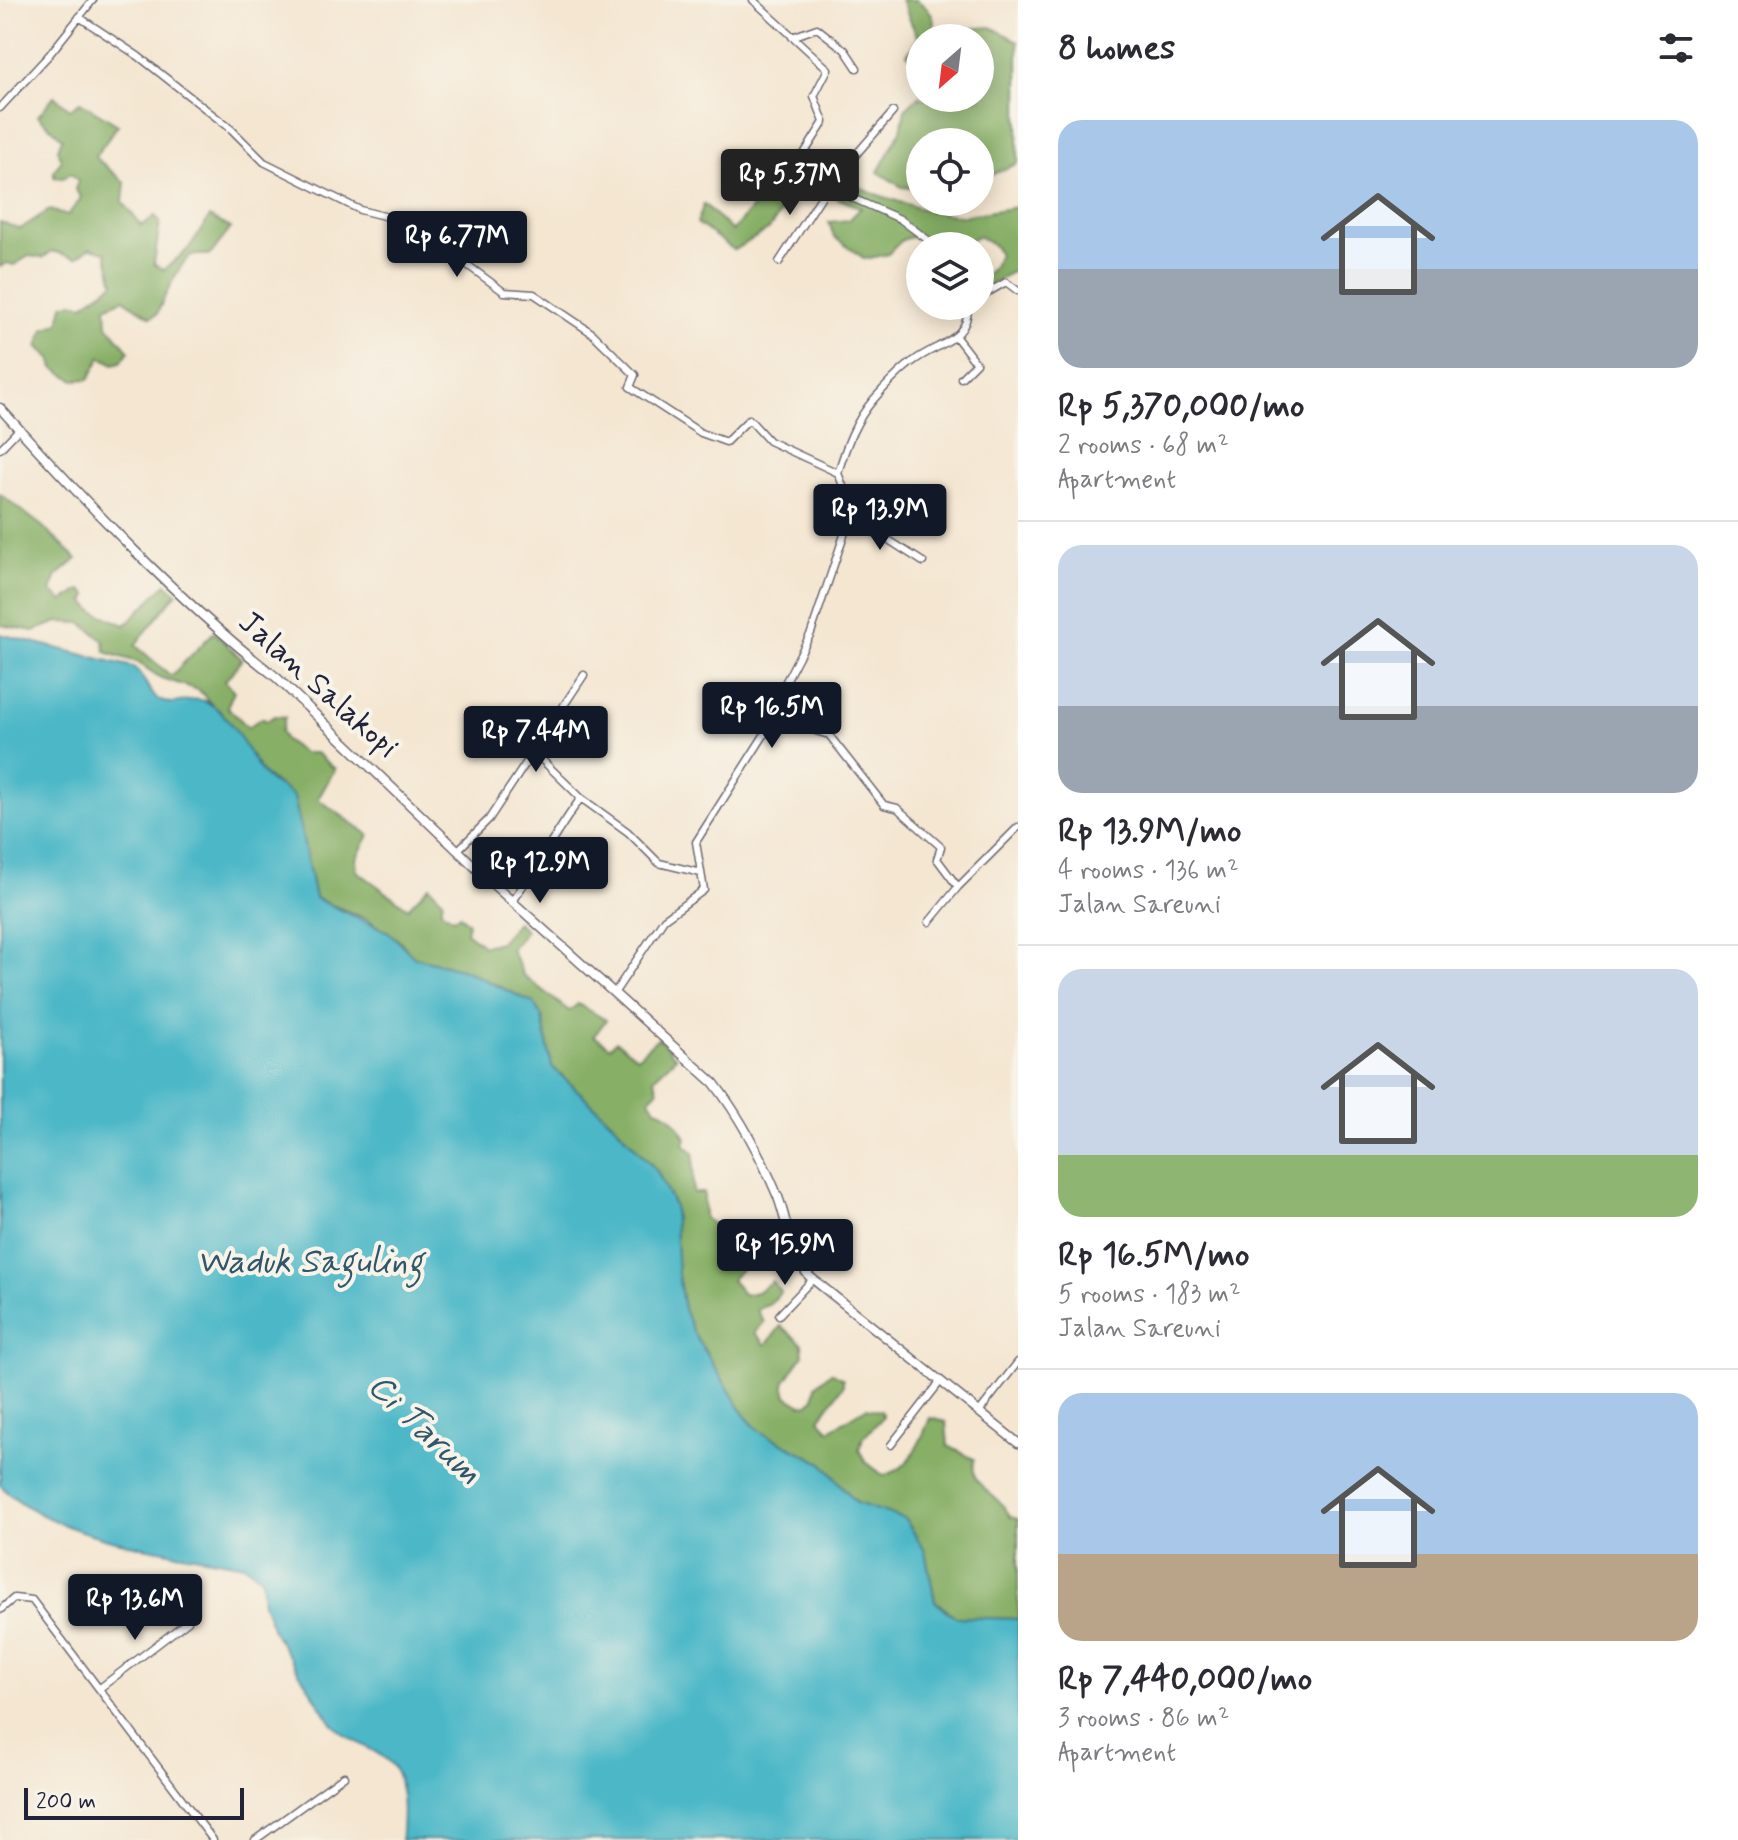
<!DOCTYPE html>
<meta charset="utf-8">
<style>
:root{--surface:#fff;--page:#f2f2f3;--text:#2b2b33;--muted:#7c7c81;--line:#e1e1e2;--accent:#111827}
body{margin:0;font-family:Mynerve,sans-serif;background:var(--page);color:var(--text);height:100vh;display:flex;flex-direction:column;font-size:30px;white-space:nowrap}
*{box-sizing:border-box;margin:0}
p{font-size:26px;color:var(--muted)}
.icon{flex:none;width:44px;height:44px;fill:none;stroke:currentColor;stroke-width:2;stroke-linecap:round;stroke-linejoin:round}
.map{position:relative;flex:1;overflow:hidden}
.panel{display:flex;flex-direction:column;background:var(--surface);width:720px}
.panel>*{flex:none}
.needle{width:52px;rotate:208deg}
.tools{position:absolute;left:906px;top:24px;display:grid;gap:16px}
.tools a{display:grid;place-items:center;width:88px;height:88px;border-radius:50%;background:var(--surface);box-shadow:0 4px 20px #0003;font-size:40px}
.scale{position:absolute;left:24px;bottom:20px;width:220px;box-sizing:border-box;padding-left:8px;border:4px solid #22223b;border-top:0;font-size:22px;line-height:28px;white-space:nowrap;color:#22223b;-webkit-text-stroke:6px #f7f3e8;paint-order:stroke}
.price{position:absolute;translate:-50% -68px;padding:0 18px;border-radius:8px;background:var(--accent);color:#fff;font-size:26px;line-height:52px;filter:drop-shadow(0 2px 4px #0008)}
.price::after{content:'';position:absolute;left:50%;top:48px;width:24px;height:18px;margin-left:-12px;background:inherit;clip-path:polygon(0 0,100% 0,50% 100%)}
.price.active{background:#222;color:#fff}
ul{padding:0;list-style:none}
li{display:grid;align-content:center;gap:16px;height:424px;padding:0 40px}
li+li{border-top:2px solid var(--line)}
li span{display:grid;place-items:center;height:248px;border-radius:24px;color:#555}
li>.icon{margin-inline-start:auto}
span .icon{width:144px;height:144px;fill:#fffc;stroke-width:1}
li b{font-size:34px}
h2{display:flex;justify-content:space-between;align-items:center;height:96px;padding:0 40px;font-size:34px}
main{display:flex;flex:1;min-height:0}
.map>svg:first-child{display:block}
</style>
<main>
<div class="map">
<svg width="1018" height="1840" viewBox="0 0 1018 1840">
<rect width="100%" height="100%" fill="#f7f3e8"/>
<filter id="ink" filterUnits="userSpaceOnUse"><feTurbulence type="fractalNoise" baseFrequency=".0125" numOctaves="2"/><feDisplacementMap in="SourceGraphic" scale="16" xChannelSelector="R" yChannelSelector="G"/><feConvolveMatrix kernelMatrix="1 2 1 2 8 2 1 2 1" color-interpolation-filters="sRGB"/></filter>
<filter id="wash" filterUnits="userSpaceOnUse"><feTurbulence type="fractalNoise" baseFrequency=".006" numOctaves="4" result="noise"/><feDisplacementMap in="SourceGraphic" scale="32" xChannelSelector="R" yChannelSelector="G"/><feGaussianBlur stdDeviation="1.8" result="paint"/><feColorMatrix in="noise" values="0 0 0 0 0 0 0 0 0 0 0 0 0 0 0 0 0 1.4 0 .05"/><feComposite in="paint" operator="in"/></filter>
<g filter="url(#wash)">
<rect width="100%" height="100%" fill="#f4e6d1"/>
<!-- forest -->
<path fill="#87af66" stroke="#546850" stroke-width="2" d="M901,0H917C934,13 936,17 933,38H920V66L907,54L918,38Z
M991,27L1018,41V163L980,180V142H920V189L902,187L878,172L901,130L905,109L920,95V98H980V38H961L968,29Z
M54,96L70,109L80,102L118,125L95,157L125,183L123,202L142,226L155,216L160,222L154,264L164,270L188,249L210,217L231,228L211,254C204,256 197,254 191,256C180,261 162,302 157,314L151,317L123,299L106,307L107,325L129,351L121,362L114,364L101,357L89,379L74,380L54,368L51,358L38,347L44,329L59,323L63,305L73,302L83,305L114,283L106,252L90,248L76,258L52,251L43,258L29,256L14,265L7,263L0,267V222L20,229L49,210L68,215L81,198L75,189L78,180L71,173L63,178L54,177V170L61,162L58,149L62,138L38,116Z
M768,158L813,166L872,193L928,211L962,216L1018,207V268L981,291L980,280L994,267L999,254L994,246L978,236L960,246H944L937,240L911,237L902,240L888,254L865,259L834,237L829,222L849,220L861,208L797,181L782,189L777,200L781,212L768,230L734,250L697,223L704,204L732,231L767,191L761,165Z
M0,494L42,526L77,559L57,576L51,591L63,601L81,590L88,595L85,602L93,611L125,625L166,584L177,593L135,645L171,676L214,632L242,659L225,681L234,691L227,707L248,727L262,718L267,721L274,716L285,717L281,732L284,739L303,753H316L335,769L318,799L369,835L356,859L357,871L408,908L429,886L443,900L441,910L453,918L460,915L468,923L466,932L484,946L500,942L517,922L526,930L511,949L523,975L569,1011L578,1004L606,1020L594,1036L610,1047L616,1041L637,1057L658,1038L676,1057L654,1078L658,1089L650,1099L656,1109C670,1112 679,1126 686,1138L684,1144L694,1153L693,1193H704V1218C722,1231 743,1239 748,1262L731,1280L744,1295L757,1292L772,1281L781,1292L770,1304L757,1310L764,1322L755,1333L766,1345L781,1326L802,1344L803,1355L784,1383L787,1396L802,1405L809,1404L814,1398L816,1386L831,1372L843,1379V1386L819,1419L830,1430L866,1408L881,1411L883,1417L863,1438L859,1450L866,1462L883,1475C910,1472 921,1440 930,1418L946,1422L948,1446L974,1459C967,1488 1001,1494 1010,1517L1018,1519V1619L956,1617L935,1601L925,1551L905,1519L857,1503L822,1463L759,1431L745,1416L693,1332L684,1309L678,1275L674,1206L657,1171L614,1124L552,1067L542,1017L534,1003L464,970L414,957L400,941L367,919L315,898L294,797L263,774L234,730L199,690L161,678L137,662L105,652L104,641L82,623L58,622L34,631L0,625Z"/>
<!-- water -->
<path fill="#4bb7c7" stroke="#366c81" stroke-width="2" d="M0,634L133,667C146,675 146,692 159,700C175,709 191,694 207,702C234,716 246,753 264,775C273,786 286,787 294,797L315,898L389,932L414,957L464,970L534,1003L542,1017L552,1067L614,1124L657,1171L674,1206L678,1275L684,1309L693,1332L745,1416L759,1431L822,1463L857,1503L905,1519L925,1551L935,1601L947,1612L956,1617L1018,1619V1840H401C404,1815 406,1773 383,1757C365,1744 346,1740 331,1722L274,1633L263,1603L261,1577L244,1565C169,1550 56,1542 0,1485Z"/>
</g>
<g filter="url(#ink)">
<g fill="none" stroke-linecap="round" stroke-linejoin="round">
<defs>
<path id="minor" d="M753,0L828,69L814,96L824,122L800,160V175L900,219L936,246
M79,17L138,56L231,129L264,162L360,210L396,219L435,241L504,292L534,294L592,333L635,375L630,387L701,433L726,442L749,419L769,441L838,473
M792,37L817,28L845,50L857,68
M0,108L49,55L93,0
M779,262L827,188L893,112
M980,297L1006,282L1018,291
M956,337L976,363L961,378
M0,449L19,429
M838,473C846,446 855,421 874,399C883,389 903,368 915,360C938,343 969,341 968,306
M850,522L884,537L923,562
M780,710L809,729L829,735L884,805L897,808L941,847L937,859L958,887L929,922
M534,752L581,798L628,832L659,863L701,873
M459,849L489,819L584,675
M958,887L1018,827
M512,901C538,867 557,830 581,798
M615,992L664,919L704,890L696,842L780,710L785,683L811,633L850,517V504L838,473
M779,1315L813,1279
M979,1412L1018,1362
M891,1445L940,1382
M0,1610L14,1598L32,1600L213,1840
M100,1688L188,1621
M255,1840L344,1776"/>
<path id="tertiary" d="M0,408C83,500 178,601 276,677L495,886L714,1083C741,1118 761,1156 778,1197C788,1224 790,1254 809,1276L1018,1443"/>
</defs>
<!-- minor casing -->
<use href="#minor" stroke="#6c6770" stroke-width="9"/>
<!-- tertiary casing -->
<use href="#tertiary" stroke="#6c6770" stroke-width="11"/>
<!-- minor -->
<use href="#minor" stroke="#fff" stroke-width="6"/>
<!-- tertiary -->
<use href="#tertiary" stroke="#fff" stroke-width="8"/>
</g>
</g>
<g text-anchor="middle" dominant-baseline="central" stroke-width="8" stroke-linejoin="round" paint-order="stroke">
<!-- street labels -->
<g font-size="32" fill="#22223b" stroke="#f7f3e8">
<text transform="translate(318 685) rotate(42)">Jalan Salakopi</text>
</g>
<!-- water labels -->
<g font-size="34" font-style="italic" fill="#30566c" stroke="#f7f3e8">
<text x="310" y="1262">Waduk Saguling</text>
<text transform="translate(424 1430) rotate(44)">Ci Tarum</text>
</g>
</g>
</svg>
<div class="tools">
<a><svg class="needle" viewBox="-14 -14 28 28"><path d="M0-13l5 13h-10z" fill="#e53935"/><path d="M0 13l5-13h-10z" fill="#7c7c81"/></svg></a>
<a><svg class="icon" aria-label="locate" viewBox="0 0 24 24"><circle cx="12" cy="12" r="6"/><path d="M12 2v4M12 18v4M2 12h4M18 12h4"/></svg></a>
<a><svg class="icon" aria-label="layers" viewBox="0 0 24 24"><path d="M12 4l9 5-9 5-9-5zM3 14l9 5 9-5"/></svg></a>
</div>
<div class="scale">200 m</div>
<b class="price active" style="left:790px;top:217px">Rp 5.37M</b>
<b class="price" style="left:457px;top:279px">Rp 6.77M</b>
<b class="price" style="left:880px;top:552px">Rp 13.9M</b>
<b class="price" style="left:772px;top:750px">Rp 16.5M</b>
<b class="price" style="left:536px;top:774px">Rp 7.44M</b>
<b class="price" style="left:540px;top:905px">Rp 12.9M</b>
<b class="price" style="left:785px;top:1287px">Rp 15.9M</b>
<b class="price" style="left:135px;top:1642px">Rp 13.6M</b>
</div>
<section class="panel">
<h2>8 homes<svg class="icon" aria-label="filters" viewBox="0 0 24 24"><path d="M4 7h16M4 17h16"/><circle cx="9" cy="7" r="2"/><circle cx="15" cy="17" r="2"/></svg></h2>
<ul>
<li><span style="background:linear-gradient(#a9c7e8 60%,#9aa5b1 0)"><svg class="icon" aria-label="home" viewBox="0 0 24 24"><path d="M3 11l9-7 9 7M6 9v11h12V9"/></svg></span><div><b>Rp 5,370,000/mo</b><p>2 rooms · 68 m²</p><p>Apartment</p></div></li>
<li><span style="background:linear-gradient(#c9d6e8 65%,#9aa5b1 0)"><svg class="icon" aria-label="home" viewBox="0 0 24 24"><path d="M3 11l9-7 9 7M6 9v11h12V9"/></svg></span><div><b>Rp 13.9M/mo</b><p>4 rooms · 136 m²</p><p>Jalan Sareuni</p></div></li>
<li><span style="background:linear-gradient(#c9d6e8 75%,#8fb573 0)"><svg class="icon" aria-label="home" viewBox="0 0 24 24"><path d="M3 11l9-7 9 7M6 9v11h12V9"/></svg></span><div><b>Rp 16.5M/mo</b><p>5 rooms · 183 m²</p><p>Jalan Sareuni</p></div></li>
<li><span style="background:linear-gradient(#a9c7e8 65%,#b9a48a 0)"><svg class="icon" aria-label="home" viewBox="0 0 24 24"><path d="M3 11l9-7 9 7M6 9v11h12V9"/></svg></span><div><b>Rp 7,440,000/mo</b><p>3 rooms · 86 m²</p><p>Apartment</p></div></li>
</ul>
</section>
</main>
